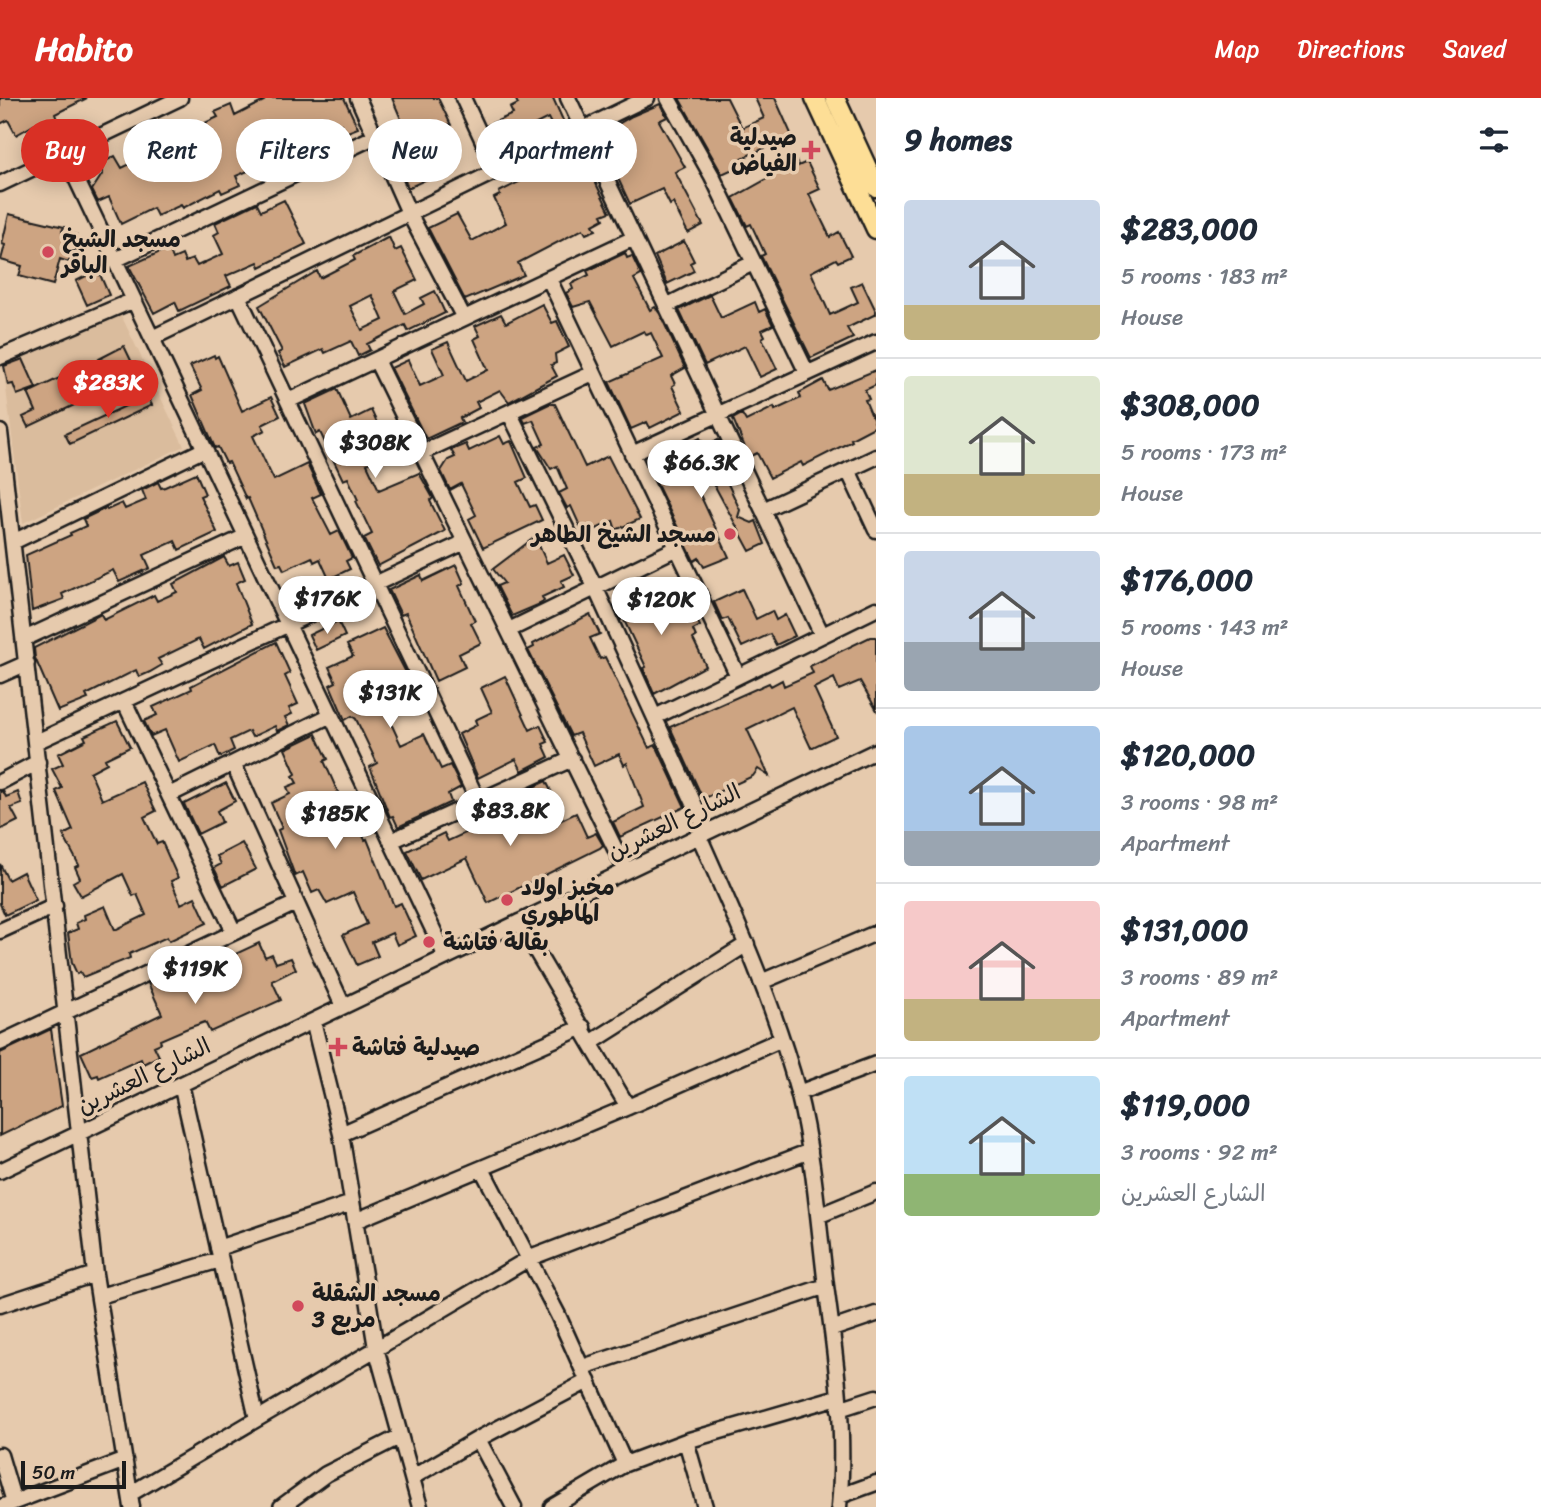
<!DOCTYPE html>
<meta charset="utf-8">
<style>
:root{--surface:#fff;--page:#f6f6f7;--text:#1f2937;--muted:#747a83;--line:#e0e1e3;--accent:#d93025}
body{margin:0;font-family:Sriracha,"Playpen Sans Arabic",sans-serif;background:var(--page);color:var(--text);height:100vh;display:flex;flex-direction:column;font-size:26px;white-space:nowrap}
*{box-sizing:border-box;margin:0}
p{font-size:23px;color:var(--muted)}
.icon{flex:none;width:38px;height:38px;fill:none;stroke:currentColor;stroke-width:2;stroke-linecap:round;stroke-linejoin:round}
.map{position:relative;flex:1;overflow:hidden}
.sheet{display:flex;flex-direction:column;background:var(--surface);width:665px}
.sheet>*{flex:none}
.hud{position:absolute;left:21px;top:21px;width:665px;height:63px;display:flex;gap:14px}
.scale{position:absolute;left:21px;bottom:18px;width:105px;box-sizing:border-box;padding-left:7px;border:4px solid #1c1c1c;border-top:0;font-size:19px;line-height:24px;white-space:nowrap;color:#1c1c1c;-webkit-text-stroke:5px #e6caad;paint-order:stroke}
.price{position:absolute;translate:-50% -60px;padding:0 16px;border-radius:24px;background:#fff;color:#222;font-size:23px;line-height:46px;filter:drop-shadow(0 2px 4px #0008)}
.price::after{content:'';position:absolute;left:50%;top:42px;width:21px;height:16px;margin-left:-10px;background:inherit;clip-path:polygon(0 0,100% 0,50% 100%)}
.price.on{background:var(--accent);color:#fff}
ul{padding:0;list-style:none}
li{display:flex;align-items:center;gap:21px;height:175px;padding:0 28px}
li+li{border-top:2px solid var(--line)}
li span{display:grid;place-items:center;flex:none;width:196px;height:140px;border-radius:7px;color:#555}
li>.icon{margin-inline-start:auto}
span .icon{width:84px;height:84px;fill:#fffc;stroke-width:1}
li b{font-size:30px}
h2{display:flex;justify-content:space-between;align-items:center;height:84px;padding:0 28px;font-size:30px}
.chip{padding:0 24px;border-radius:32px;background:var(--surface);box-shadow:0 4px 18px #0003;font-size:24px;line-height:63px}
.chip.on{background:var(--accent);color:#fff}
header{display:flex;align-items:center;gap:42px;box-sizing:border-box;height:98px;padding:0 35px;background:var(--accent);color:#fff}
header strong{font-size:33px}
nav{display:flex;gap:38px;margin-inline-start:auto;font-size:24px}
main{display:flex;flex:1;min-height:0}
.map>svg:first-child{display:block}
</style>
<header>
<strong>Habito</strong>
<nav><a>Map</a><a>Directions</a><a>Saved</a></nav>
</header>
<main>
<div class="map">
<svg width="876" height="1409" viewBox="0 0 876 1409">
<rect width="100%" height="100%" fill="#e6caad"/>
<filter id="ink" filterUnits="userSpaceOnUse"><feTurbulence type="fractalNoise" baseFrequency=".0143" numOctaves="2"/><feDisplacementMap in="SourceGraphic" scale="14" xChannelSelector="R" yChannelSelector="G"/><feConvolveMatrix kernelMatrix="1 2 1 2 8 2 1 2 1" color-interpolation-filters="sRGB"/></filter>
<g filter="url(#ink)">
<!-- built -->
<path fill="#dabc9d" d="M120,215L184,348L23,425L3,267Z"/>
<!-- building -->
<path fill="#cda482" stroke="#1c1c1c" stroke-width="2" fill-rule="evenodd" d="M0,0H87L55,16L58,24L43,31L39,24L16,37L8,22L0,26Z
M262,0H344L358,30L345,35L341,26L320,35L319,33L280,52L283,58L236,78L240,87L222,95L220,91L183,110L181,107L157,118L153,110L121,126L109,99L98,104L92,92L103,75L98,67L115,58L122,70L149,57L145,49L188,27L190,32L218,19L215,14L231,7L235,18L264,3Z
M392,0H438L451,27L420,38L438,76L408,90L386,38L385,35L391,32L390,29L401,21Z
M515,0H553L566,29L555,34L548,20L528,30L531,38L521,42L524,49L502,59L486,28L513,16L510,10L518,6Z
M679,0H727L742,30L764,20L755,0H775L792,38L742,60L744,66L722,76Z
M660,6L667,19L659,23L685,69L675,74L703,127L688,135L673,105L670,107L662,91L630,106L598,38L632,18Z
M576,45L610,114L602,117L604,121L593,127L596,132L586,136L583,131L518,165L524,177L465,202L428,130L457,116L472,143L506,125L494,100L500,97L499,94L553,67L550,61Z
M797,64L798,68L807,64L820,91L809,96L830,139L839,134L851,158L838,164L836,161L811,174L830,217L858,204L851,189L862,184L876,213V216L847,230L853,240L811,260L761,158L765,156L751,126L747,128L733,100Z
M284,102L306,146L260,169L258,164L226,178L231,188L179,213L175,204L154,215L129,168L169,150L173,161L182,157L185,164L193,161L197,168L223,156L214,137L219,134L215,125L257,105L261,113Z
M9,116L64,129L62,133L76,137L69,164L60,161L53,187L19,178L22,168L1,162L5,147L2,146Z
M389,139L395,153L401,150L417,182L394,193L405,216L424,206L421,200L435,193L445,215L408,233L405,227L367,246L370,252L358,258L351,243L325,255L323,251L285,269L278,255L282,253L259,208L317,173L320,180L355,162L353,158ZM372,197L383,222L362,232L350,208Z
M684,143L694,163L690,165L694,173L667,186L655,158Z
M625,155L627,160L632,158L641,177L634,181L650,212L655,209L660,216L685,270L671,278L675,286L672,288L684,313L650,330L647,324L631,331L609,284L663,260L651,235L647,237L644,233L613,248L590,204L573,209L566,195L573,191L571,186L589,177L587,173Z
M98,172L109,197L87,207L76,183Z
M710,197L721,220L755,204L759,214L765,211L773,227L762,232L765,238L762,240L777,271L760,279L745,248L705,267L679,212Z
M542,206L552,225L557,223L569,249L555,256L556,265L551,267L557,278L509,304L500,292L476,304L479,310L460,320L462,324L426,341L391,270L408,262L420,288L444,277L432,251L448,244L466,283L488,272L474,241L480,238L475,228L501,216L506,225Z
M124,248L138,277L28,329L23,319L36,313L28,295L74,273L82,291L108,279L99,261Z
M214,257L215,260L218,258L242,313L271,299L280,318L262,327L265,332L253,338L268,370L274,382L307,366L321,396L312,400L331,437L339,433L352,460L346,463L350,471L329,481L320,461L314,464L312,459L284,472L281,466L277,467L248,400L246,401L229,364L226,365L218,349L215,350L192,297L202,292L190,268Z
M23,261L36,290L17,297L13,286L8,287L4,268Z
M876,272V287L865,292L869,301L865,302L876,328L851,341L852,343L803,368L801,364L770,380L757,355L749,359L733,321L742,316L746,323L774,309L775,312L801,300L799,295L823,282L828,292Z
M337,291L351,322L371,312L383,338L391,334L399,351L367,366L379,392L419,375L433,400L430,403L445,433L378,468L364,440L372,436L356,403L358,402L348,380L343,382L320,334L316,336L305,306Z
M147,298L152,307L70,346L65,336Z
M549,306H555L585,369L608,358L640,421L616,432L613,423L584,437L571,408L567,410L559,395L567,391L557,368L551,371L537,349L544,346L533,322L525,325L522,319Z
M500,338L504,346L511,343L527,380L518,384L530,409L535,407L542,422L483,450L469,421L476,417L461,386L450,392L441,373L448,362L455,359L451,352L466,346L469,353Z
M700,340L705,349L718,342L720,344L727,360L718,364L740,412L738,419L752,425L756,423L765,446L750,453L711,381L696,388L729,459L704,469L699,460L694,463L649,370L685,354L682,349Z
M196,375L205,396L200,398L217,434L179,452L175,443L144,457L150,470L119,484L113,472L62,496L64,501L32,513L26,457L71,437L70,435L86,428L83,421L106,410L107,412L122,405L125,411L146,402L142,392L158,384L161,390L165,389Z
M535,439L547,465L564,457L574,477L561,483L564,489L542,499L544,503L540,506L512,518L497,488L504,485L493,471Z
M224,459L229,468L238,464L245,481L236,485L252,526L204,551L199,541L158,561L162,567L150,574L139,579L136,572L86,597L88,601L58,613L35,560L34,550L101,516L104,522L154,497L157,503L177,494L173,486Z
M456,467L464,485L459,488L475,523L471,525L481,545L459,556L465,569L436,583L406,515L401,517L389,492L421,477L423,483Z
M648,478L664,510L679,503L687,520L694,516L700,528L693,532L696,539L693,541L706,568L654,596L643,570L646,569L623,520L621,522L614,507L643,493L638,482Z
M742,491L756,521L772,513L776,522L785,517L795,538L776,547L770,536L742,549L728,520L722,522L714,504Z
M590,516L600,536L590,540L600,561L605,559L649,650L656,647L685,709L620,739L613,724L644,709L627,665L624,667L619,656L594,668L579,635L571,638L528,552L534,549L533,546Z
M338,523L345,538L316,552L309,537Z
M383,530L414,590L382,606L401,647L424,636L441,671L450,667L461,689L448,696L451,704L398,729L393,718L390,719L370,669L377,665L356,621L352,618L345,622L330,587L336,584L329,569L353,558L347,547Z
M870,539H876V611L860,583L839,592L834,580L814,590L836,638L811,650L792,609L747,631L769,678L758,671L753,678L703,701L670,629L769,585L771,588L782,582L784,588L813,575L810,568Z
M276,544L290,575L285,578L298,606L289,610L292,616L285,619L289,627L277,633L275,628L252,639L249,633L230,642L234,652L220,659L215,647L179,664L165,632L151,638L144,623L157,617L153,609L192,591L191,588Z
M505,578L530,632L540,627L548,644L543,646L549,659L522,673L516,661L478,680L459,636L477,627L475,622L492,614L481,590Z
M117,623L130,649L105,661L107,665L90,674L102,702L142,684L156,713L144,719L157,746L162,744L178,780L171,783L181,806L195,799L207,825L169,843L167,839L129,856L130,860L83,879L80,874L77,876L72,865L68,835L78,831L76,825L85,821L84,817L105,808L115,832L146,817L137,796L133,798L123,776L81,798L73,784L80,780L75,769L79,767L63,737L73,732L56,693L62,690L52,671L63,666L58,656L86,642L84,638Z
M316,636L328,661L324,663L344,708L348,706L365,742L367,741L394,808L401,805L416,838L397,847L392,835L372,844L378,858L357,867L343,837L367,826L353,794L327,806L319,792L312,795L303,774L295,778L278,732L282,730L271,705L290,696L287,689L297,685L293,678L296,676L285,651Z
M546,683L554,699L541,705L551,727L576,715L587,739L596,735L603,747L600,750L488,805L467,760L421,782L407,753L444,735L448,743L531,705L525,693Z
M226,685L235,703L217,713L222,724L198,736L184,706Z
M3,693L6,699L18,694L22,706L11,710L18,723L0,732V694Z
M242,745L256,771L223,788L214,770L221,766L217,758Z
M0,766L8,782L23,774L36,802L5,817L0,806Z
M259,845L265,859L272,856L276,865L291,860L296,871L272,883L281,902L210,934L205,924L188,930L160,942L161,945L154,948L159,958L143,966L141,961L99,980L98,977L92,979L81,955L162,916L148,885L176,872L180,882Z
M51,931L62,1008L0,1038V955Z"/>
<g fill="none" stroke-linecap="round" stroke-linejoin="round">
<defs>
<path id="minor" d="M358,0L409,115L464,220
M463,0L497,73
M568,0L822,537
M668,0L712,78L807,275
M64,55L446,859
M0,86L180,0
M115,162L376,38
M549,181L738,578
M238,198L478,703
M666,208L753,165
M152,240L647,0
M0,259L134,202
M376,262L626,773
M288,303L634,140
M509,314L595,489L707,734
M0,334L95,1176L132,1409
M421,355L593,275
M632,356L876,244
M848,372L876,432
M763,412L876,359
M13,444L205,351
M509,532L677,450
M24,541L246,438
M0,577L27,565
M124,603L233,832
M655,619L876,511
M36,644L465,444
M234,667L343,908
M0,684L38,664
M169,697L331,617
M699,738C736,821 774,905 798,994C814,1058 818,1123 826,1188C836,1260 846,1336 839,1409
M391,743L572,661
M519,824L628,1009
M0,833L55,808
M761,884L876,835
M313,923L341,1036L376,1250L420,1409
M592,944L747,846
M0,945L296,805
M181,986L257,1321
M798,995L876,966
M341,1036L583,929
M482,1071L558,1217L625,1366
M0,1073L876,653
M820,1117L876,1094
M355,1123L628,1009L782,941
M218,1150L352,1105
M100,1198L220,1162
M0,1207L95,1176
M832,1231L876,1216
M583,1269L826,1188
M839,1311L876,1299
M478,1341L514,1409
M686,1343L705,1409
M0,1357L14,1404
M413,1379L478,1341L588,1283
M130,1396L530,1160L810,1053
M840,1398L876,1385
M1,1409L125,1362
M281,1409L326,1376L399,1339
M552,1409L625,1366L686,1343L838,1299"/>
<path id="major" d="M815,0L876,131
M835,0L876,89"/>
</defs>
<!-- minor casing -->
<use href="#minor" stroke="#1c1c1c" stroke-width="19"/>
<!-- major casing -->
<use href="#major" stroke="#1c1c1c" stroke-width="23"/>
<!-- minor -->
<use href="#minor" stroke="#e6caad" stroke-width="14"/>
<!-- major -->
<use href="#major" stroke="#fdde96" stroke-width="18"/>
</g>
</g>
<!-- markers -->
<g fill="#d1495b" stroke="#e6caad" stroke-width="2.5">
<path d="M807.5 41.5h7v7h7v7h-7v7h-7v-7h-7v-7h7z"/>
<circle cx="48" cy="154" r="7"/>
<circle cx="730" cy="436" r="7"/>
<circle cx="507" cy="802" r="7"/>
<circle cx="429" cy="844" r="7"/>
<path d="M334.5 938.5h7v7h7v7h-7v7h-7v-7h-7v-7h7z"/>
<circle cx="298" cy="1208" r="7"/>
</g>
<g text-anchor="middle" dominant-baseline="central" stroke-width="7" stroke-linejoin="round" paint-order="stroke">
<!-- poi labels -->
<g font-size="23" font-weight="bold" fill="#1c1c1c" stroke="#e6caad" text-anchor="start">
<text x="797" y="39" text-anchor="end">صيدلية<tspan x="797" dy="26">الفياض</tspan></text>
<text x="62" y="141">مسجد الشيخ<tspan x="62" dy="26">الباقر</tspan></text>
<text x="716" y="436" text-anchor="end">مسجد الشيخ الطاهر</text>
<text x="521" y="789">مخبز اولاد<tspan x="521" dy="26">الماطوري</tspan></text>
<text x="443" y="844">بقالة فتاشة</text>
<text x="352" y="949">صيدلية فتاشة</text>
<text x="312" y="1195">مسجد الشقلة<tspan x="312" dy="26">مربع 3</tspan></text>
</g>
<!-- street labels -->
<g font-size="23" fill="#1c1c1c" stroke="#e6caad">
<text transform="translate(674 724) rotate(-26)">الشارع العشرين</text>
<text transform="translate(144 978) rotate(-26)">الشارع العشرين</text>
</g>
</g>
</svg>
<div class="scale">50 m</div>
<b class="price on" style="left:108px;top:322px">$283K</b>
<b class="price" style="left:375px;top:382px">$308K</b>
<b class="price" style="left:701px;top:402px">$66.3K</b>
<b class="price" style="left:327px;top:538px">$176K</b>
<b class="price" style="left:661px;top:539px">$120K</b>
<b class="price" style="left:390px;top:632px">$131K</b>
<b class="price" style="left:510px;top:750px">$83.8K</b>
<b class="price" style="left:335px;top:753px">$185K</b>
<b class="price" style="left:195px;top:908px">$119K</b>
<div class="hud">
<a class="chip on">Buy</a>
<a class="chip">Rent</a>
<a class="chip">Filters</a>
<a class="chip">New</a>
<a class="chip">Apartment</a>
</div>
</div>
<section class="sheet">
<h2>9 homes<svg class="icon" aria-label="filters" viewBox="0 0 24 24"><path d="M4 7h16M4 17h16"/><circle cx="9" cy="7" r="2"/><circle cx="15" cy="17" r="2"/></svg></h2>
<ul>
<li><span style="background:linear-gradient(#c9d6e8 75%,#c2b280 0)"><svg class="icon" aria-label="home" viewBox="0 0 24 24"><path d="M3 11l9-7 9 7M6 9v11h12V9"/></svg></span><div><b>$283,000</b><p>5 rooms · 183 m²</p><p>House</p></div></li>
<li><span style="background:linear-gradient(#dfe7d0 70%,#c2b280 0)"><svg class="icon" aria-label="home" viewBox="0 0 24 24"><path d="M3 11l9-7 9 7M6 9v11h12V9"/></svg></span><div><b>$308,000</b><p>5 rooms · 173 m²</p><p>House</p></div></li>
<li><span style="background:linear-gradient(#c9d6e8 65%,#9aa5b1 0)"><svg class="icon" aria-label="home" viewBox="0 0 24 24"><path d="M3 11l9-7 9 7M6 9v11h12V9"/></svg></span><div><b>$176,000</b><p>5 rooms · 143 m²</p><p>House</p></div></li>
<li><span style="background:linear-gradient(#a9c7e8 75%,#9aa5b1 0)"><svg class="icon" aria-label="home" viewBox="0 0 24 24"><path d="M3 11l9-7 9 7M6 9v11h12V9"/></svg></span><div><b>$120,000</b><p>3 rooms · 98 m²</p><p>Apartment</p></div></li>
<li><span style="background:linear-gradient(#f6c9c9 70%,#c2b280 0)"><svg class="icon" aria-label="home" viewBox="0 0 24 24"><path d="M3 11l9-7 9 7M6 9v11h12V9"/></svg></span><div><b>$131,000</b><p>3 rooms · 89 m²</p><p>Apartment</p></div></li>
<li><span style="background:linear-gradient(#bfe0f5 70%,#8fb573 0)"><svg class="icon" aria-label="home" viewBox="0 0 24 24"><path d="M3 11l9-7 9 7M6 9v11h12V9"/></svg></span><div><b>$119,000</b><p>3 rooms · 92 m²</p><p>الشارع العشرين</p></div></li>
</ul>
</section>
</main>
